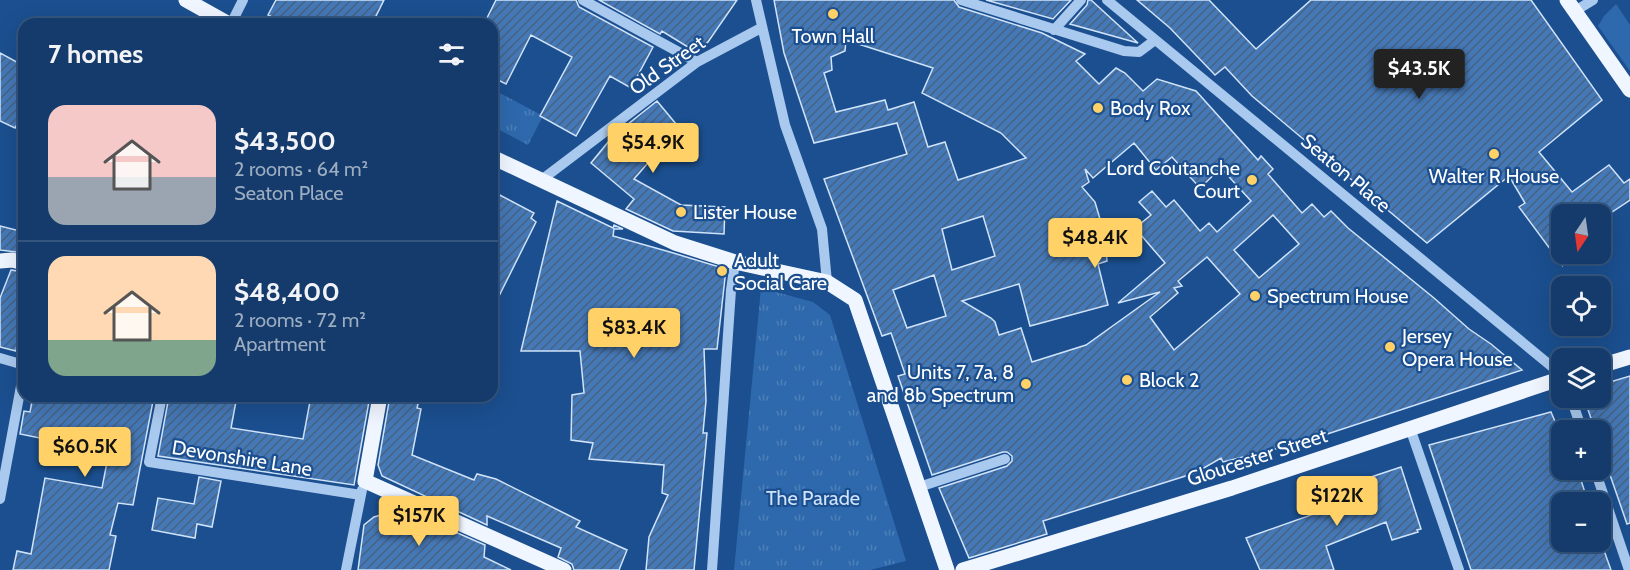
<!DOCTYPE html>
<meta charset="utf-8">
<style>
:root{--surface:#143b6b;--page:#1d4271;--text:#f1f3f6;--muted:#9dadc1;--line:#33557e;--accent:#ffd166}
body{margin:0;font-family:Cabin,sans-serif;background:var(--page);color:var(--text);height:100vh;display:flex;flex-direction:column;font-size:22px;white-space:nowrap}
*{box-sizing:border-box;margin:0}
p{font-size:20px;color:var(--muted)}
.icon{flex:none;width:33px;height:33px;fill:none;stroke:currentColor;stroke-width:2;stroke-linecap:round;stroke-linejoin:round}
.map{position:relative;flex:1;overflow:hidden}
.sheet{position:absolute;left:18px;top:18px;width:480px;height:384px;display:flex;flex-direction:column;background:var(--surface);border-radius:18px;box-shadow:0 6px 24px #0002,0 0 0 2px var(--line)}
.sheet>*{flex:none}
.needle{width:39px;rotate:193deg}
.fabs{position:absolute;left:1551px;top:204px;display:grid;gap:12px}
.fabs a{display:grid;place-items:center;width:60px;height:60px;border-radius:12px;background:var(--surface);box-shadow:0 6px 24px #0002,0 0 0 2px var(--line);font-size:30px}
.price{position:absolute;translate:-50% -51px;padding:0 14px;border-radius:6px;background:var(--accent);color:#111;font-size:20px;line-height:39px;filter:drop-shadow(0 2px 3px #0008)}
.price::after{content:'';position:absolute;left:50%;top:36px;width:18px;height:14px;margin-left:-9px;background:inherit;clip-path:polygon(0 0,100% 0,50% 100%)}
.price.current{background:#222;color:#fff}
ul{padding:0;list-style:none}
li{display:flex;align-items:center;gap:18px;height:150px;padding:0 30px}
li+li{border-top:2px solid var(--line)}
li span{display:grid;place-items:center;flex:none;width:168px;height:120px;border-radius:18px;color:#555}
li>.icon{margin-inline-start:auto}
span .icon{width:72px;height:72px;fill:#fffc;stroke-width:1}
li b{font-size:26px}
h2{display:flex;justify-content:space-between;align-items:center;height:72px;padding:0 30px;font-size:26px}
.map>svg:first-child{display:block}
</style>
<div class="map">
<svg width="1630" height="570" viewBox="0 0 1630 570">
<defs>
<pattern id="park-tufts" width="24" height="20" patternUnits="userSpaceOnUse" patternTransform="scale(1.5)"><rect width="24" height="20" fill="#2e69ad"/><path d="M3 7l-1-3M5 7V3M7 7l1-3M15 17l-1-3M17 17v-4M19 17l1-3" fill="none" stroke="#4d80b9"/></pattern>
<pattern id="building-hatch" width="6" height="6" patternUnits="userSpaceOnUse" patternTransform="scale(1.5)"><rect width="6" height="6" fill="#4478b7"/><path d="M-1 1l2-2M0 6l6-6M5 7l2-2" fill="none" stroke="#486282"/></pattern>
</defs>
<rect width="100%" height="100%" fill="#1b4f8f"/>
<!-- grass -->
<path fill="#2e69ad" d="M1616,4L1630,25V71L1598,26L1604,16Z"/>
<!-- park -->
<path fill="url(#park-tufts)" d="M498,92L543,116L528,145L492,126V104Z
M761,288L813,302L830,315L906,561L870,570H734Z"/>
<!-- building -->
<path fill="url(#building-hatch)" stroke="#cfe3fa" stroke-width="1.5" fill-rule="evenodd" d="M276,0H384L372,24H286L268,15Z
M496,0H576L579,7L653,47L631,88L610,76L576,136L540,116L572,57L531,35L506,84L492,77V24H484Z
M599,0H737L708,42L696,52L662,31L660,34Z
M774,0H954L959,7L1042,33L1085,54L1076,61L1099,84L1116,68L1125,73L1143,91L1157,79L1196,91L1258,160L1261,156L1273,169L1268,174L1302,213L1312,204L1324,217L1331,211L1348,228L1434,298L1469,329L1491,344L1522,370L1303,442L1223,462L1221,458L1195,473L1043,521L1047,534L969,558L939,488L1007,466L1012,461V456L1007,452H1003L932,475L898,376L905,374L891,333L882,336L824,179L907,154L897,123L814,143L784,53ZM846,40L933,68L922,93L1001,133L1026,158L958,180L945,142L928,147L914,102L888,110L885,100L836,112L824,73L832,70L831,57L845,51ZM1134,143L1156,170L1172,157L1200,188L1221,168L1251,201L1217,232L1209,223L1200,231L1174,200L1166,207L1152,191L1139,202L1151,215L1135,228L1165,263L1118,303L1160,292L1086,345L1032,362L1021,328L999,335L995,322L991,318L962,301L1019,284L1030,326L1108,305L1098,264L1107,261L1105,236L1095,202L1082,187L1089,182L1085,169L1093,178ZM1273,215L1299,244L1259,278L1234,250ZM983,216L995,256L952,270L942,229ZM1207,257L1240,294L1174,350L1150,317L1178,293L1174,288L1182,286L1178,281ZM934,275L946,316L907,328L893,290Z
M986,0H1071L1053,19Z
M1088,0H1091L1138,43L1070,24L1087,5Z
M1137,0H1209L1256,49L1311,0H1531L1602,100L1539,152L1572,192L1609,165L1624,183L1630,179V200L1609,214H1562V265L1519,207L1525,203L1509,176L1427,243L1252,96L1225,67L1215,75L1170,28Z
M0,53L24,66V112L15,128L0,121Z
M657,101L686,136L664,154L660,149L634,179L681,205L725,207L724,234L673,231L626,209L634,199L591,163L613,136Z
M492,191L534,213L531,218L536,222L492,310Z
M557,201L613,228L614,225L623,229H614L613,236L670,252L726,269L717,349H704L706,401L703,433H707L694,570H646L649,537L668,495L662,493L664,465L589,459L593,443L571,440L572,395L584,393L580,351H521Z
M0,226L24,232V253L0,250Z
M11,270L24,272V304L16,351L0,347V298Z
M1630,376V523L1627,524L1600,446V430H1595L1584,398H1600V385Z
M33,396L53,398L54,396H154L133,505L118,503L110,535L116,536L109,570H13L17,551L31,554L45,478L102,488L109,452L20,434L24,411L30,412Z
M169,396H237L231,428L303,439L311,396H370L354,485L158,456Z
M390,396H420L417,408L421,409L412,455L474,480L477,474L496,479L580,521L576,527L627,550L619,570H574L572,564L558,557L561,548L487,516V525L382,476L378,465Z
M1551,412L1562,438V470H1574L1579,481L1581,480L1588,502H1562V542H1601L1611,570H1471L1429,445Z
M1401,467L1421,529L1417,530L1418,532L1392,540L1386,522L1326,546L1334,570H1260L1246,538L1376,492L1371,477Z
M199,477L221,481L212,527L197,524L195,538L152,530L158,498L194,504Z
M384,514L428,520L485,545L484,557L511,570H358L364,525L374,517Z"/>
<g fill="none" stroke-linecap="round" stroke-linejoin="round">
<!-- minor -->
<path stroke="#a9c9ee" stroke-width="10" d="M583,0L697,62
M756,0L785,125L822,229L827,282
M961,0L1124,51L1139,52L1155,40
M1107,0L1562,375
M1575,11L1593,0
M231,24L243,0
M1054,30L1081,0
M540,181L697,62L761,28
M0,358L24,365
M162,396L149,462L361,495
M1571,398L1582,430
M1410,428L1459,570
M1595,470L1629,570
M919,487L1005,459
M0,499L24,370
M346,570L362,490
M712,570L731,290L735,262"/>
<!-- major -->
<path stroke="#f0f6ff" stroke-width="15" d="M186,0L229,24
M1567,0L1630,90
M492,157L675,243L735,262L827,282L855,300L947,570
M0,261L12,260L24,263
M1600,366L1630,357
M380,396L365,481L564,570
M963,570L1232,488L1562,378"/>
</g>
<!-- markers -->
<g fill="#ffd166" stroke="#1b4f8f" stroke-width="2">
<circle cx="833" cy="14" r="6"/>
<circle cx="1098" cy="108" r="6"/>
<circle cx="1494" cy="154" r="6"/>
<circle cx="1252" cy="180" r="6"/>
<circle cx="681" cy="212" r="6"/>
<circle cx="722" cy="271" r="6"/>
<circle cx="1255" cy="296" r="6"/>
<circle cx="1390" cy="347" r="6"/>
<circle cx="1127" cy="380" r="6"/>
<circle cx="1026" cy="384" r="6"/>
</g>
<g text-anchor="middle" dominant-baseline="central" stroke-width="4.5" stroke-linejoin="round" paint-order="stroke">
<!-- poi labels -->
<g font-size="20" fill="#fff" stroke="#1b4f8f" text-anchor="start">
<text x="833" y="36" text-anchor="middle">Town Hall</text>
<text x="1110" y="108">Body Rox</text>
<text x="1240" y="168" text-anchor="end">Lord Coutanche<tspan x="1240" dy="23">Court</tspan></text>
<text x="1494" y="176" text-anchor="middle">Walter R House</text>
<text x="693" y="212">Lister House</text>
<text x="734" y="260">Adult<tspan x="734" dy="23">Social Care</tspan></text>
<text x="1267" y="296">Spectrum House</text>
<text x="1402" y="336">Jersey<tspan x="1402" dy="23">Opera House</tspan></text>
<text x="1014" y="372" text-anchor="end">Units 7, 7a, 8<tspan x="1014" dy="23">and 8b Spectrum</tspan></text>
<text x="1139" y="380">Block 2</text>
</g>
<!-- street labels -->
<g font-size="20" fill="#fff" stroke="#1b4f8f">
<text transform="translate(667 65) rotate(-35)">Old Street</text>
<text transform="translate(1346 173) rotate(40)">Seaton Place</text>
<text transform="translate(1257 457) rotate(-18)">Gloucester Street</text>
<text transform="translate(242 458) rotate(9)">Devonshire Lane</text>
</g>
<!-- park labels -->
<g font-size="20" fill="#cfe3fa" stroke="#1b4f8f">
<text x="813" y="498">The Parade</text>
</g>
</g>
</svg>
<div class="fabs">
<a><svg class="needle" viewBox="-14 -14 28 28"><path d="M0-13l5 13h-10z" fill="#e53935"/><path d="M0 13l5-13h-10z" fill="#9dadc1"/></svg></a>
<a><svg class="icon" aria-label="locate" viewBox="0 0 24 24"><circle cx="12" cy="12" r="6"/><path d="M12 2v4M12 18v4M2 12h4M18 12h4"/></svg></a>
<a><svg class="icon" aria-label="layers" viewBox="0 0 24 24"><path d="M12 4l9 5-9 5-9-5zM3 14l9 5 9-5"/></svg></a>
<a>+</a>
<a>−</a>
</div>
<b class="price current" style="left:1419px;top:100px">$43.5K</b>
<b class="price" style="left:653px;top:174px">$54.9K</b>
<b class="price" style="left:1095px;top:269px">$48.4K</b>
<b class="price" style="left:634px;top:359px">$83.4K</b>
<b class="price" style="left:85px;top:478px">$60.5K</b>
<b class="price" style="left:1337px;top:527px">$122K</b>
<b class="price" style="left:419px;top:547px">$157K</b>
<section class="sheet">
<h2>7 homes<svg class="icon" aria-label="filters" viewBox="0 0 24 24"><path d="M4 7h16M4 17h16"/><circle cx="9" cy="7" r="2"/><circle cx="15" cy="17" r="2"/></svg></h2>
<ul>
<li><span style="background:linear-gradient(#f6c9c9 60%,#9aa5b1 0)"><svg class="icon" aria-label="home" viewBox="0 0 24 24"><path d="M3 11l9-7 9 7M6 9v11h12V9"/></svg></span><div><b>$43,500</b><p>2 rooms · 64 m²</p><p>Seaton Place</p></div></li>
<li><span style="background:linear-gradient(#ffd9b3 70%,#7fa58c 0)"><svg class="icon" aria-label="home" viewBox="0 0 24 24"><path d="M3 11l9-7 9 7M6 9v11h12V9"/></svg></span><div><b>$48,400</b><p>2 rooms · 72 m²</p><p>Apartment</p></div></li>
</ul>
</section>
</div>
